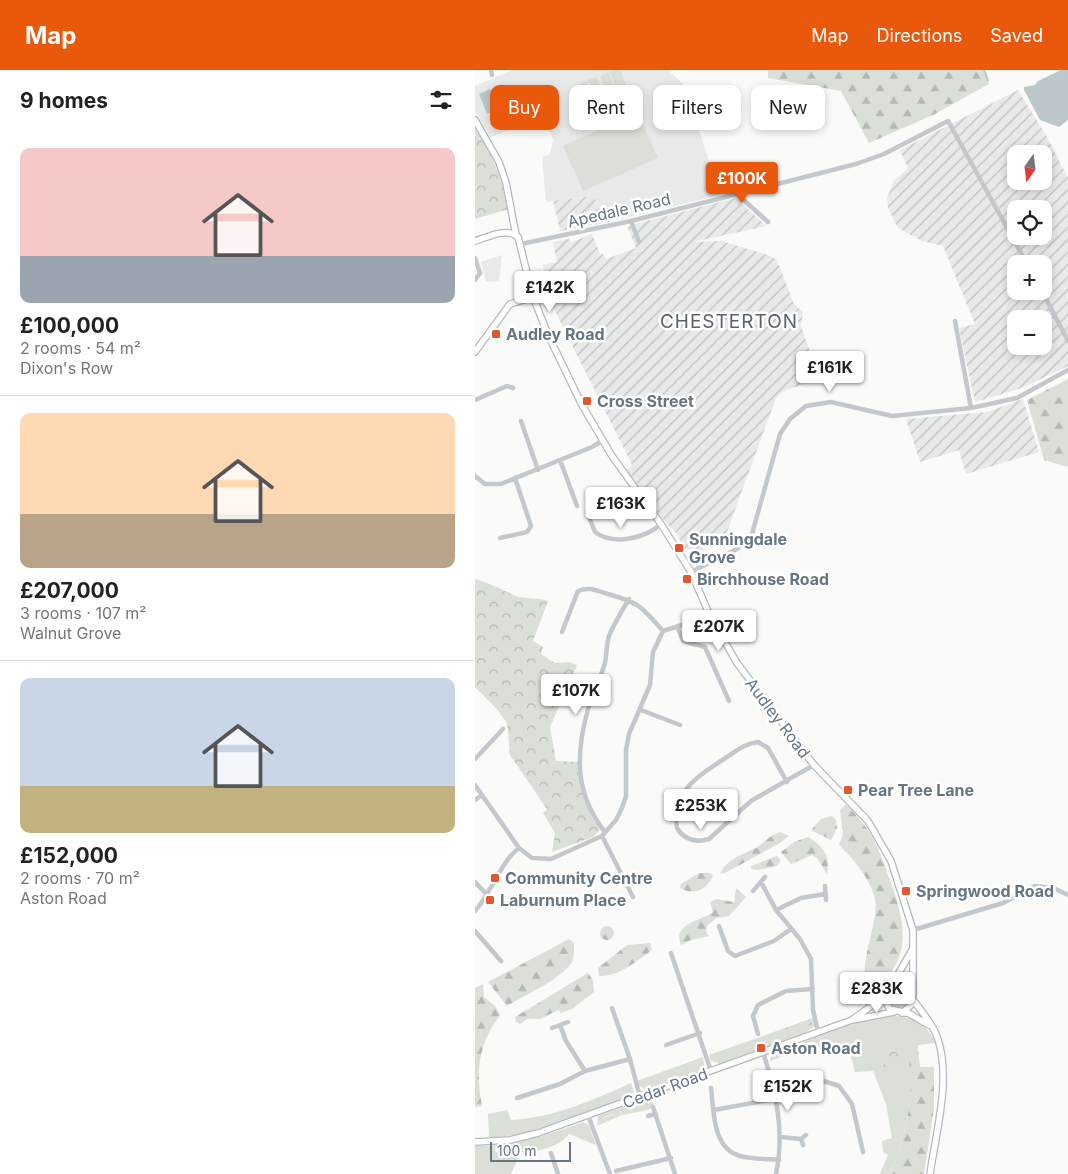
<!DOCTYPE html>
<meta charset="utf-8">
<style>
:root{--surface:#fff;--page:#f6f6f6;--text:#222;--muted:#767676;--line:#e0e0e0;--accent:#ea580c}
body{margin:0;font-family:Inter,sans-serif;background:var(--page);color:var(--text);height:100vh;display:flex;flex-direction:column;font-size:19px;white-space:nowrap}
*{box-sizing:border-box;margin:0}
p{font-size:16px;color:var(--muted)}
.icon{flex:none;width:28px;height:28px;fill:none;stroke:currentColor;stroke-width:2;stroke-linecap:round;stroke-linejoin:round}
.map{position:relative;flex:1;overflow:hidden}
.details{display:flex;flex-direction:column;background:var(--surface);width:475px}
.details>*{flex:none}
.banner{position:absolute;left:15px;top:15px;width:475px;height:45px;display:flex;gap:10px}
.needle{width:32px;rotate:194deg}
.buttons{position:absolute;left:532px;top:75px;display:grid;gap:10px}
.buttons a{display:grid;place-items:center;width:45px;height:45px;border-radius:10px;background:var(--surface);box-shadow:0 2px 8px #0003;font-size:25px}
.scale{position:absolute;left:15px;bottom:12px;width:81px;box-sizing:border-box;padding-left:5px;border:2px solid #657683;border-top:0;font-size:14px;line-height:18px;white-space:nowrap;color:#657683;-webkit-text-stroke:4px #fff;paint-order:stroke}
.price{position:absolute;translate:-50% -42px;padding:0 11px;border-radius:5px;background:#fff;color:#222;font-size:16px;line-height:32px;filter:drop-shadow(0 1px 2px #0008)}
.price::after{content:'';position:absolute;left:50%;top:30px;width:15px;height:11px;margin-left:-8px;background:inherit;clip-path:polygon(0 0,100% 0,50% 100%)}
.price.current{background:var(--accent);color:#fff}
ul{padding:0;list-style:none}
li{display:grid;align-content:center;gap:10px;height:265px;padding:0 20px}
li+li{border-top:1px solid var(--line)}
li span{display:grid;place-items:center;height:155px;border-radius:10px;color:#555}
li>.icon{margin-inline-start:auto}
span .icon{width:90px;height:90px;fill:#fffc;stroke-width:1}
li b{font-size:21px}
h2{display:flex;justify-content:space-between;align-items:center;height:60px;padding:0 20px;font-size:21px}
.chip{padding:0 18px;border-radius:10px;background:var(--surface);box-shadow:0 2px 8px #0003;font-size:18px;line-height:45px}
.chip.current{background:var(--accent);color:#fff}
header{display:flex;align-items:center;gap:30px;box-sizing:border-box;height:70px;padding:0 25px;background:var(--accent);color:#fff}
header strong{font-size:24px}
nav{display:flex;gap:28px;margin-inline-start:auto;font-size:18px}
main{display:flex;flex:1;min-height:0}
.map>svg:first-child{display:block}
</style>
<header>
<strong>Map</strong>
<nav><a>Map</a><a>Directions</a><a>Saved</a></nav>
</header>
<main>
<section class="details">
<h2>9 homes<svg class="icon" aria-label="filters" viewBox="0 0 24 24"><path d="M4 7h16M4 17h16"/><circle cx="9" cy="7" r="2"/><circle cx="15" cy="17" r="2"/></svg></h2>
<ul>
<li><span style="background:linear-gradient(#f6c9c9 70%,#9aa5b1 0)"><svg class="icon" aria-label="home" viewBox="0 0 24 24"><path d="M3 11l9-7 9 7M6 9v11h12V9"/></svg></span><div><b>£100,000</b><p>2 rooms · 54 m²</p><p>Dixon's Row</p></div></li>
<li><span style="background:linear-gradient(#ffd9b3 65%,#b9a48a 0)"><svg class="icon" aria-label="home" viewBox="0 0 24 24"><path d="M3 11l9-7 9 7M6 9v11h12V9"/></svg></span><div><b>£207,000</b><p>3 rooms · 107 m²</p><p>Walnut Grove</p></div></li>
<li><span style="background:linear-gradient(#c9d6e8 70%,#c2b280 0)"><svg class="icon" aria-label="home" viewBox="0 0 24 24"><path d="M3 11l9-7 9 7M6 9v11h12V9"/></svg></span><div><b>£152,000</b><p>2 rooms · 70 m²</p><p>Aston Road</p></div></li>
</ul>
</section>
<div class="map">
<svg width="593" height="1104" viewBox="0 0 593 1104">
<defs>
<pattern id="industrial-furrows" width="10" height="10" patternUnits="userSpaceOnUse" patternTransform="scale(1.25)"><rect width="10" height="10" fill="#e8e9e9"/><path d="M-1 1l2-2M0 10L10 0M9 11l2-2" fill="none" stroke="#c0c1c2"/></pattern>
<pattern id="forest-firs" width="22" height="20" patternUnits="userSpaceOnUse" patternTransform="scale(1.25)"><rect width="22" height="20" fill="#dadfd7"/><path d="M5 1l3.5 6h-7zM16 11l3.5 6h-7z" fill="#b4b9b4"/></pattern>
<pattern id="park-crowns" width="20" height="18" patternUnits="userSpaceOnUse" patternTransform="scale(1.25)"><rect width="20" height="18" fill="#dadfd7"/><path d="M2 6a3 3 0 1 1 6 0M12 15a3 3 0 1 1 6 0" fill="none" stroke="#b4b9b4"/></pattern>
</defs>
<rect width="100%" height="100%" fill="#fafaf8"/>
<!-- built -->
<path fill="#e8e9e9" d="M38,0H193L210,16L245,125L129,153L118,126L71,132L67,87L75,84L78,70L68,43L15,68L0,41V16Z
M27,185L24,211L11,212L6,192Z"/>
<!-- industrial -->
<path fill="url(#industrial-furrows)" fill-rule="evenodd" d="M543,20L571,65L593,108V296L547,318L500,332L484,258L500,254L468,176L447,171L423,158L413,138L412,128L419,111L433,98L425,80ZM541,84H569V111H541ZM541,139H569V166H541ZM541,194H569V221H541ZM541,249H569V276H541Z
M119,126L129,153L85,161L78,131Z
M261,128L291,156L218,172L246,171L293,185L302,190L319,234L328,242L326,256L345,310L310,320L301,328L252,462L224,483L209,478L202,464L188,449L152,400L157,395L73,227L68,195L82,192L78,172L94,169L97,172L117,164L125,184H128L131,189L161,178L152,156Z
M548,329L564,382L491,404L484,380L445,392L431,349L512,342Z"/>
<!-- grass -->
<path fill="#dadfd7" d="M145,0L151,15L142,19L134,1Z
M133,2L141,20L132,23L125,6Z
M122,7L130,24L121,28L113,10Z
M112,11L119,29L111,33L103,15Z
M162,42L183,88L108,121L88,76Z
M413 928a11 11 0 1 1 22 0a11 11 0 1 1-22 0Z
M407,946C432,945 449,949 461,973L443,975V979H437L434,983C440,1028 432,1062 415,1104H405L413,1085L408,1082L407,1071L417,1068L411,1034L398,1001L380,1002L374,978C349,972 318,983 295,991L296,984L383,952Z
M338,948L339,956L329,964L246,994L236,991L234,985Z
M228,987L230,998L227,1000L172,1020L164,1016L162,1011Z
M156,1013L159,1022L153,1028L47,1064L14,1068L13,1044L32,1040L36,1050C78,1048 118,1030 156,1013Z
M176,1027L179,1036L173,1040L147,1045L146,1042L129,1047L122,1054L123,1046Z
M108,1052L114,1055L121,1075L94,1064C85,1077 60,1083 46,1082L36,1104H0V1076C38,1077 73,1065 108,1052Z"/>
<!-- forest -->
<path fill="url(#forest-firs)" d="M293,0H509L514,14L458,45L394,73L366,21L293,8Z
M593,309V397L569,390L552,330Z
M371,734C378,742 387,751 393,760C402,774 408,790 413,805C429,846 442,893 395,919C379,903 405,852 400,829C396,810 378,788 364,775L368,764L365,740Z
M357,746L361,750L362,758L356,770L336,760L346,749Z
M305,762L314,766L305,773L252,802L245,804C252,789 268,784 281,778C290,773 294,765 305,762Z
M333,767C349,777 355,785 352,804L342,788L337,785L316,794L306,782L319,772Z
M302,786L306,790L302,796L283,800L276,799V796Z
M224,803H235L238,806C231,820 219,826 205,818L206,814Z
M261,818L271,827L254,846L241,848L232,856L231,861L234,866L216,870L206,875C197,853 225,852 238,842L235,832L241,829L259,832Z
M125 863a7 7 0 1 1 14 0a7 7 0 1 1-14 0Z
M94,869L99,873C99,881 100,890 94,896C79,913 51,924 32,936L13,912Z
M175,873L177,880C162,891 143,907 124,906L123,898L152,875Z
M113,903L118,910L119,922L97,939L86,943L83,940L65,949H52L45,954L41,952L40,947Z
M8,914L9,927L20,936L25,945C4,973 0,1000 7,1036L0,1037V918Z
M335,949L337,954L301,968L300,966L311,958Z
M437,979H443L445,997H459V1038L449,1104H415C432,1062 440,1028 433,983Z
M145,1042L147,1045L122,1056L126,1049Z"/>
<!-- park -->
<path fill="url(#park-crowns)" d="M0,58C18,86 27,107 34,139L0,149Z
M0,509C15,513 27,520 41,526C49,529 62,527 73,531L58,571L68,577L66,584L80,593L94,592L102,595L75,657L81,691L103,692C105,717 110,739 125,759L118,767L77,782L80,763L68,743L72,739L35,685L32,653L21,638L0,617Z
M416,980L425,984L417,1000L408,996Z"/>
<!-- water -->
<path fill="#bbc7cb" d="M586,0H593V50L584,57L565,50L549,20V17L560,15L563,11Z
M15,19L24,38L12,44L4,24Z"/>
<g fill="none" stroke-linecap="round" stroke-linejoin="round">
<!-- stream -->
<path stroke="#bbc7cb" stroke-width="2" d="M509,0L513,10"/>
<defs>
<path id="secondary" d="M0,50L24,92L31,113L41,165
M0,171C13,167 32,157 43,167L58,227L74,267L107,335L137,386L186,454L216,502L235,546L262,593L339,695L393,751L416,791L438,860V925
M0,282L35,234L58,227
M417,915L437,880
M438,930C447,942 458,954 463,969C476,1011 461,1062 455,1104
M427,943H433L454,955
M378,949L402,932L412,918L423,913C435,915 440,924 436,935L428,942L415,939L409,929L410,921
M0,1072L35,1070L63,1063L377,950L419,942"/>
</defs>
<!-- secondary casing -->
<use href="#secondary" stroke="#b3babf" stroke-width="8"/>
<!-- street -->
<path stroke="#c3c8cc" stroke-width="4.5" d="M16,0L17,5
M263,125L293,152
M156,151L164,172
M46,174L156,151L381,94L409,84L473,51L552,194
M0,188L5,203L0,210
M567,221L593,271
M480,251L496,338
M0,330L32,316L38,318
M46,351L63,400
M85,390L102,436
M0,406L10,414H26L117,377L128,370
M112,442L120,462C138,476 171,468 186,454
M25,468L52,462L56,456L40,408
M216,502L262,479L277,464L305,364L315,349L331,336L356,332L417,346L496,338L542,328L593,300
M202,556L208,571L230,577L254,631
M87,562L103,521C114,516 122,521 133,524C165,533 166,536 188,561
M166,640L205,655
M0,689L28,659
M312,712L293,678L283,672C270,673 260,682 249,689C222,707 197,721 202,758C209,770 222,773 234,769L276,731L339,695
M0,715L44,778L57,788L76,789L127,766L141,750L147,738L151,726V680L154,664L175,615L178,582L188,561L235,546
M0,730L7,725
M130,762C101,725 100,688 112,643C116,626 125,610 130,593C132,584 131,575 134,566C139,553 147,541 154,529
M127,766L158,827
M0,812L13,826
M286,812L301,840L325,869L336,889L338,940L343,962
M350,816L351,830
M278,821L290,807
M301,840L326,828L350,824
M0,841C16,823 27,790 44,778
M244,856L253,881L260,886L299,871L316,859
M438,860L528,833L560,816L578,818L593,825
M0,861L26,891
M196,883L236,1001
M137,938L155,989L165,1027
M85,955L91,971L110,1001
M77,958L93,952
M283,964L278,946L283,935L311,921L338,919
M191,975L225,963
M288,982C301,1023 310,1061 301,1104
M236,1018C239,1041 237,1078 265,1086C277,1089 291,1089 304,1090
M299,1018L343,1009L364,1016L377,1034L388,1082
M42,1028L85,1014L110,1001L155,989
M178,1037L200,1104
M239,1040L293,1030
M113,1045L135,1104
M173,1046L181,1044
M306,1067L326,1069
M328,1075L326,1069L331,1065
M76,1083L83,1104
M141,1101L196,1088"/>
<!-- secondary -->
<use href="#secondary" stroke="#fff" stroke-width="5.5"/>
</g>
<!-- markers -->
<g fill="#e4572e" stroke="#fff" stroke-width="2">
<rect x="16" y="259" width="10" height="10" rx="2.5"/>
<rect x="107" y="326" width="10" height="10" rx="2.5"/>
<rect x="199" y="473" width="10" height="10" rx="2.5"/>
<rect x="207" y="504" width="10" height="10" rx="2.5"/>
<rect x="368" y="715" width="10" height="10" rx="2.5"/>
<rect x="15" y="803" width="10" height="10" rx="2.5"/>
<rect x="426" y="816" width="10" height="10" rx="2.5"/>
<rect x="10" y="825" width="10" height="10" rx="2.5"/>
<rect x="281" y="973" width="10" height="10" rx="2.5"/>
</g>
<g text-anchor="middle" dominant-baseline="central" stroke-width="5" stroke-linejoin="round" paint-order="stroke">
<!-- street labels -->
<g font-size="16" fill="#657683" stroke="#fff">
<text transform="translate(144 140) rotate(-13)">Apedale Road</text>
<text transform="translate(303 648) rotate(53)">Audley Road</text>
<text transform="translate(190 1018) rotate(-20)">Cedar Road</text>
</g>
<!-- poi labels -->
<g font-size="16" font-weight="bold" fill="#657683" stroke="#fff" text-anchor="start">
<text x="31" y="264">Audley Road</text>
<text x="122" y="331">Cross Street</text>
<text x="214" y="469">Sunningdale<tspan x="214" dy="18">Grove</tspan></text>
<text x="222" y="509">Birchhouse Road</text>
<text x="383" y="720">Pear Tree Lane</text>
<text x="30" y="808">Community Centre</text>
<text x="441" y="821">Springwood Road</text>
<text x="25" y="830">Laburnum Place</text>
<text x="296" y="978">Aston Road</text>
</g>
<!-- quarter labels -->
<g font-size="19" letter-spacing="1" fill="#57646e" stroke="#fff">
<text x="254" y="251">CHESTERTON</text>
</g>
</g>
</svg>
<div class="buttons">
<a><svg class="needle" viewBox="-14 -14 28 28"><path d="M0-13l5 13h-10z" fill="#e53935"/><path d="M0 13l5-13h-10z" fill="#767676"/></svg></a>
<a><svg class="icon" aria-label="locate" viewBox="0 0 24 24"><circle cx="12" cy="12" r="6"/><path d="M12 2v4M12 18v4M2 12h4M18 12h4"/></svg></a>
<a>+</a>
<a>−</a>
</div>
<div class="scale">100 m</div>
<b class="price current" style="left:267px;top:134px">£100K</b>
<b class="price" style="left:75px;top:243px">£142K</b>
<b class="price" style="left:355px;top:323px">£161K</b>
<b class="price" style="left:146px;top:459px">£163K</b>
<b class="price" style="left:244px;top:582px">£207K</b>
<b class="price" style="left:101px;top:646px">£107K</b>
<b class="price" style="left:226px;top:761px">£253K</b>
<b class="price" style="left:402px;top:944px">£283K</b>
<b class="price" style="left:313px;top:1042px">£152K</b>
<div class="banner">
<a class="chip current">Buy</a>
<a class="chip">Rent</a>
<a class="chip">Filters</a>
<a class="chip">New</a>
</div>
</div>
</main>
